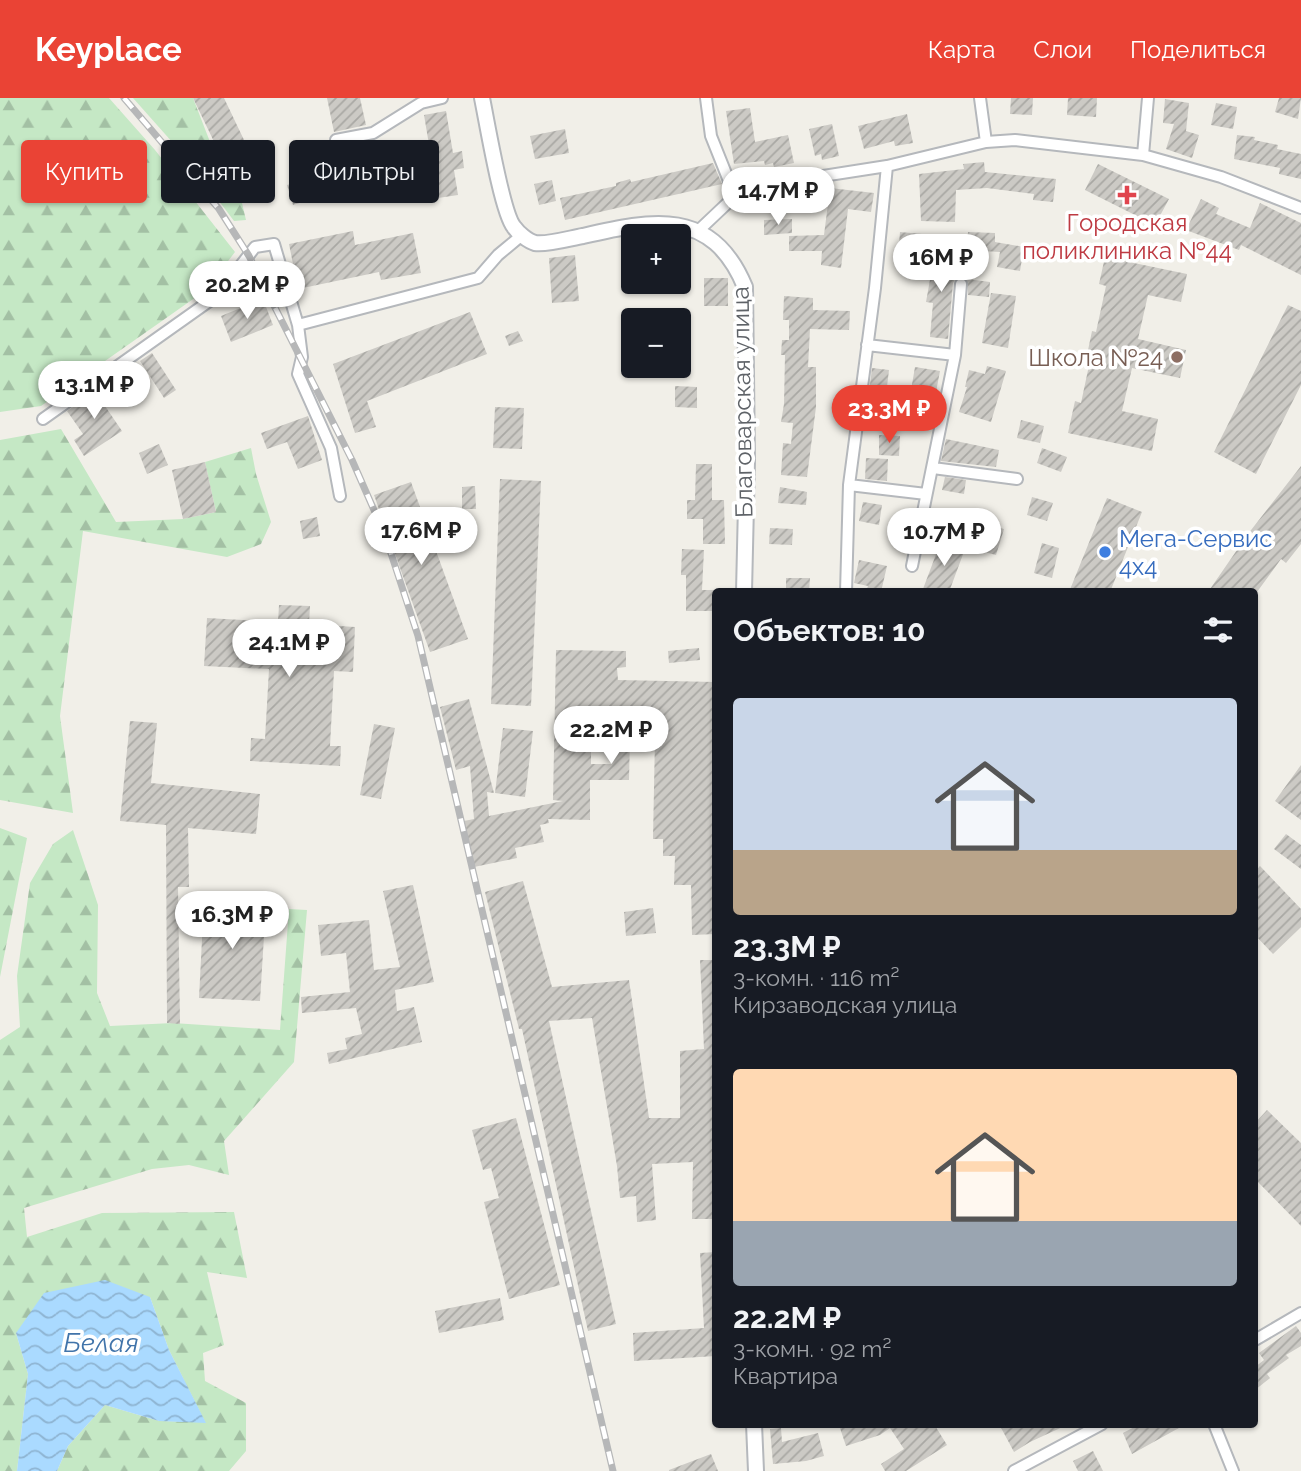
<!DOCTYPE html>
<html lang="ru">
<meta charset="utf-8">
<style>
:root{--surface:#171b24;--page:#20242c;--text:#f1f3f6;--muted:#9ea1a6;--accent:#ea4335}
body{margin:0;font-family:Raleway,sans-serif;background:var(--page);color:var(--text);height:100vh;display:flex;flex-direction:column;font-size:26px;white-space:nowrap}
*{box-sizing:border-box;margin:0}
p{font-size:23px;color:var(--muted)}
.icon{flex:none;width:38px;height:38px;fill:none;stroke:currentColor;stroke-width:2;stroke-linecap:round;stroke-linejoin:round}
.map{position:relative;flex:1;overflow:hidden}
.sheet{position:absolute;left:712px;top:490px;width:546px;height:840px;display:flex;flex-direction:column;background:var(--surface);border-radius:7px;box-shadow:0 2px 5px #0004}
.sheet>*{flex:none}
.hud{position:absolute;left:21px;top:42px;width:586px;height:63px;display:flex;gap:14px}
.tools{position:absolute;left:621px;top:126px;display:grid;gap:14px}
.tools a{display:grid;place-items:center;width:70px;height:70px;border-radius:7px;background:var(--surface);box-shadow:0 2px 5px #0004;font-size:35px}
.price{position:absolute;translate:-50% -60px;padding:0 16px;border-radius:24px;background:#fff;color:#222;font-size:23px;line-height:46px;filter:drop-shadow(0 2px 4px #0008)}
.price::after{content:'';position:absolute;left:50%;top:42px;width:21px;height:16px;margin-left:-10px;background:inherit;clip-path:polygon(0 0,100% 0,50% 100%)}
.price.selected{background:var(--accent);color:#fff}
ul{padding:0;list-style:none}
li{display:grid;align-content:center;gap:14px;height:371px;padding:0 21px}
li span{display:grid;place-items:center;height:217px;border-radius:7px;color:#555}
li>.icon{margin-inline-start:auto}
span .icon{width:126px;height:126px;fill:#fffc;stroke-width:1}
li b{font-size:30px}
h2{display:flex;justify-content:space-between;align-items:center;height:84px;padding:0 21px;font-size:30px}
.pill{padding:0 24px;border-radius:7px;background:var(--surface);box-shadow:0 2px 5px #0004;font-size:24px;line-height:63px}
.pill.selected{background:var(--accent);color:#fff}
header{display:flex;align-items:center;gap:42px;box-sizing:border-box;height:98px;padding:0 35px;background:var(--accent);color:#fff}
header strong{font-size:33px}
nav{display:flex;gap:38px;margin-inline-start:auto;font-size:24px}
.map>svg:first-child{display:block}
</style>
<header>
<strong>Keyplace</strong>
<nav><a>Карта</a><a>Слои</a><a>Поделиться</a></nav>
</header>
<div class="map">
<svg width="1301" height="1373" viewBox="0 0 1301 1373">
<defs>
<pattern id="forest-firs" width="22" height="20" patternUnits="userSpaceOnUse" patternTransform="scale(1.75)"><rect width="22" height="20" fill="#c5e8c5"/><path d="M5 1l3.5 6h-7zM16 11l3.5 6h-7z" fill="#a3c0a4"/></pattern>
<pattern id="water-waves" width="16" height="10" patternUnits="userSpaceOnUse" patternTransform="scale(1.75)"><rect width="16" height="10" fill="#aadaff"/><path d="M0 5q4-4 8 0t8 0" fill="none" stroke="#8eb4d2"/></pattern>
<pattern id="building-hatch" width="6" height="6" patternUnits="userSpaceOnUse" patternTransform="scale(1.75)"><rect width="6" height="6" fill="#cccac5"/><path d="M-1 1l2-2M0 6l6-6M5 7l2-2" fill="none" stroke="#a9a8a4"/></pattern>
</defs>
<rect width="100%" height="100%" fill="#f1efe8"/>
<!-- forest -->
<path fill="url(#forest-firs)" d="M0,0H109L155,52L235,154L206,192L41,308L0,314Z
M133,0H193L224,80L242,105L246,122L234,123L189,63Z
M61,331L116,424L183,421L216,414L205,364L251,350L256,376L271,424L261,446L227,459L83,433L60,618L73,715L0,702V342Z
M0,730L27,740L0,879Z
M73,732L98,807L97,895L110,928L173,925L280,932L289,811L307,812L294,964L224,1043L229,1077L189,1067L152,1071L24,1110L27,1139L102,1115L234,1114L247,1180L207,1174L224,1247L203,1255L205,1283L246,1305V1353L229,1373H57L68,1348L105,1307L159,1323L205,1324L169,1252L150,1199L16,1235L28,1276L17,1373H0V942L20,929L17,878L30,785L53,746Z"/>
<!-- water -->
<path fill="url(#water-waves)" d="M105,1182L150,1199L169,1252L206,1325L159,1323L105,1307L68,1348L57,1373H17L28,1276L16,1235L44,1195Z"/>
<!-- building -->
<path fill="url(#building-hatch)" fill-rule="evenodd" d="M193,0H224L255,65L230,77Z
M327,0H360L366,27L334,34Z
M1011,0H1033L1032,17L1010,16Z
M1068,0H1097L1096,19L1067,17Z
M1279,0H1301L1298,21L1275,14Z
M1165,1L1189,5L1186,33L1199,37L1192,60L1166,51L1174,26L1163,25Z
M1216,5L1237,9L1233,31L1211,27Z
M750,10L755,44L788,37L794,65L774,69L773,65L765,67L764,63L734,66L726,13Z
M446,13L453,55L462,53L464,70L454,72L458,97L438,100L424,17Z
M907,16L913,45L895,48L894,43L864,51L858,28Z
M832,26L839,58L822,62L821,56L815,58L809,31Z
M565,31L569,55L535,61L530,38Z
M1237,37L1255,39L1254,42L1278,47L1277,51L1301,56V81L1279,76L1280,70L1234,61Z
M394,47L397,68L348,76L344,55Z
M984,64L985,74L1056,81L1053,104L1033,102L1034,96L987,90L956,92L955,124L921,123L919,76L964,71L963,66Z
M713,65L722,86L565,122L560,100L616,88V85L630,81L631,84Z
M1098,66L1169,101L1155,127L1085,92Z
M307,81L313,101L293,107L287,87Z
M552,82L556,103L539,107L534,86Z
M830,90L874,95L871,114L848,111L841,170L821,167L822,153H789V138L824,137Z
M1201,101L1219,110L1216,116L1250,130L1260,105L1301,125V177L1241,147L1239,152L1186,132Z
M792,121V135L764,137V122Z
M353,133L355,147L413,135L421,175L381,182L379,174L298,191L289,146Z
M900,134L922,136L920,159L898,157Z
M968,134L995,135V144L1024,149L1020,173L997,169L1000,154L967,152Z
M931,155L955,157L953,180H956L953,185L948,241L930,239L933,205L926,204L931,176Z
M575,157L579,203L552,205L549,160Z
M1105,159L1187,176L1181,204L1148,197L1138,241L1186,252L1180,280L1132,270L1122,313L1158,321L1152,353L1068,335L1075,303L1081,305L1091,258L1087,257L1092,233L1096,234L1106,188L1099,186Z
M704,180H728V208H704Z
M967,181L990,184L989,199L968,197Z
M991,195L1016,198L1008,250L982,245Z
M784,198L813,200V212L850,213L849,232L810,231L808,269H816V309L807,379L781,377L783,345L791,346L793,325L781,324L784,306L785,257H781L782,242H789V222H783Z
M263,201L273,227L231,244L221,218Z
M1288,207L1301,213V287L1256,376L1214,354Z
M470,214L487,256L367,303L376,329L355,335L333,266Z
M518,233L523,243L509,248L505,238Z
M152,255L176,292L164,300L140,263Z
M987,268L1006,273L991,324L959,314L967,289H965L969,272L985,276Z
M915,269L940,273L929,331L895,324L900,302L909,304Z
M872,270L889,272L886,297L869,295Z
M104,288L113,302L105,308L122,333L84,358L74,342L83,336L67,313Z
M675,288L697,289V310L675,309Z
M495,309L524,310L522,351L493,350Z
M308,318L322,362L298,371L287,344L267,351L261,335Z
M1021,322L1044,328L1040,345L1017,340Z
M879,337L900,338L899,358L879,357Z
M946,341L999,352L996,369L941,363Z
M159,346L168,367L147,376L139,355Z
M1042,350L1067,359L1061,374L1037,365Z
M866,360L888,361L887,383L865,381Z
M205,364L216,414L183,421L172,372Z
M696,366H712V402H724L725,446H703V421H687V402H695Z
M1301,368V446L1286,465L1281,461L1257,494H1208L1248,436Z
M945,379L966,382L964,396L942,392Z
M500,381L541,383L531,608L491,606Z
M411,384L468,541L430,554L374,397Z
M475,388L476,411H462V389Z
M780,389L807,394L806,407L778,405Z
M1032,399L1053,405L1047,423L1027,417Z
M1107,400L1142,414L1110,494H1069Z
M863,404L882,407L879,427L859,423Z
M317,419L320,438L303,441L300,423Z
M977,423L1004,431L996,457L969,450Z
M770,430L793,431L792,447L769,446Z
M941,443L965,451L949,494H931L923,491Z
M1042,445L1059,450L1052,480L1034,475Z
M682,451L704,452L702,492H715L714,513H686V477H681Z
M859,462L887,468L881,494H866L868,488L854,485Z
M786,480H810L809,494H786Z
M279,507L310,508L309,526L355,529L353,574L334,573L330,648H341L340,668L250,663L251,640L265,641L269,571L204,568L207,520L278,524Z
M699,550L700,562L669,565L668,553Z
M556,552L626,553V569L617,570L618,582L716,584L712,791H716V836L692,837L691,787H674L675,758H663V741H653L655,639H630L629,682H590V722L548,721L549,725L540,727L544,744L515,750L517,760L474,769L464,723L474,721L470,668L456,672L440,609L469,601L494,695L487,694L489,718L563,703L553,702ZM591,637L612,638L611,666H591Z
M130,623L157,625L151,685L260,696L256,736L188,730L189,789H178L180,926L167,925L166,727L120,723Z
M374,626L395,630L381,701L360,697Z
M503,630L533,633L525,699L495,695Z
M1301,667V722L1275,703Z
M1286,736L1301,747V771L1274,751Z
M1260,768L1301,811V829L1273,856L1255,837V774Z
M523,783L552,889L629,882L649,1020H680V953L704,951L700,862H716V1121H692L693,1064L652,1066L656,1122L637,1124L636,1098L620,1100L617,1068L592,920L549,923L616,1226L588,1233L522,931H519L485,794Z
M413,787L434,884L395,892L397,913L414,909L422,944L329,966L327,955L347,951L345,940L362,936L356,910L302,915L301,899L350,894L346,855L321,858L318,827L369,822L374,872L400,869L383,793Z
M204,802L266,806L260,903L199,900Z
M653,810L656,835L626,838L624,814Z
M1267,1012L1301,1045V1128L1255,1081V1025Z
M516,1020L560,1187L509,1201L484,1104L499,1100L491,1070L483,1072L472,1032Z
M716,1154V1258L634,1263L633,1235L704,1230L700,1155Z
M500,1200L504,1222L439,1235L435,1213Z
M1296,1228L1301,1235V1248L1286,1257L1289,1260L1267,1276L1270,1280L1255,1292V1269L1264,1262L1259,1255Z
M852,1326H934L947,1347L906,1373H885L881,1366L904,1351L890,1330L880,1337L846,1348L840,1330Z
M999,1326H1069L1030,1344L1014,1354Z
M1140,1326H1186L1132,1356L1123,1335Z
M781,1330L782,1344L818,1335L824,1358L806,1363L773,1366L770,1331Z
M1093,1353L1103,1373H1078L1073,1363Z
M711,1356L718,1373H669V1372Z"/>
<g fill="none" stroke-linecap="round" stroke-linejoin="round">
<defs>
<path id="minor" d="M706,0L711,38L735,98
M980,0L986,44
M336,42L373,35L421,5L442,0
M1143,57L1148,0
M698,133L735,98L759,88L887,68L986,44L1015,42L1143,57L1221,79L1301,110
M298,227L302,259L298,276L331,350L340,398
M867,247L955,257
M43,321L218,197L255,149L274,146L298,227L478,180L498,157L522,137
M933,370L1017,381
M849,387L926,396
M912,468L955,257L961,186
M846,494L849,387L875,190L887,68
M1255,1242L1301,1215
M1214,1326L1233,1373
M1014,1373L1102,1326"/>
<path id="tertiary" d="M482,0C487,24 502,115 514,129C518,135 528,143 535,145C547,147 571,140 583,138C652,122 712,109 745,189L747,363L744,494
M754,1326L756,1373"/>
</defs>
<!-- minor casing -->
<use href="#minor" stroke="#b5b8bc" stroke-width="14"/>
<!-- tertiary casing -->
<use href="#tertiary" stroke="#b5b8bc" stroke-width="18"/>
<!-- minor -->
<use href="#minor" stroke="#fff" stroke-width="10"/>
<!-- tertiary -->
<use href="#tertiary" stroke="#fff" stroke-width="14"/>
<defs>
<path id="rail" d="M124,0L219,111L249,158L352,362L385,437L418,538L613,1373"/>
</defs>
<!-- rail casing -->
<use href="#rail" stroke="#b6b7b8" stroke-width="7"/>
<!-- rail -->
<use href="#rail" stroke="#fff" stroke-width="4.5" stroke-dasharray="13" stroke-linecap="butt"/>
</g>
<!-- markers -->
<path fill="#e0444e" stroke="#fff" stroke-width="2.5" d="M1123.5 86.5h7v7h7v7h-7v7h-7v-7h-7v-7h7z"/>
<circle fill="#8d6e63" stroke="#fff" stroke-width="2.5" cx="1177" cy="259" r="7"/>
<circle fill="#3f7fe0" stroke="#fff" stroke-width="2.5" cx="1105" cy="454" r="7"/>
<g text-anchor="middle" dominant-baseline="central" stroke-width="7" stroke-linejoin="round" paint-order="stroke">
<!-- health labels -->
<g font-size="24" fill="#be3a42" stroke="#fff">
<text x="1127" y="124">Городская<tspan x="1127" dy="28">поликлиника №44</tspan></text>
</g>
<!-- education labels -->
<g font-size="24" fill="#785e54" stroke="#fff" text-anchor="end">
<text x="1163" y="259">Школа №24</text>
</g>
<!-- street labels -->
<g font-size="24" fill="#5f6368" stroke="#fff">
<text transform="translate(742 304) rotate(-91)">Благоварская улица</text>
</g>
<!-- shop labels -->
<g font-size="24" fill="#366cbe" stroke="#fff" text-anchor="start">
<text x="1119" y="440">Мега-Сервис<tspan x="1119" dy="28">4х4</tspan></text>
</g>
<!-- water labels -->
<g font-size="26" font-style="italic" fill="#4174aa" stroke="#fff">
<text x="101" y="1245">Белая</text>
</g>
</g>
</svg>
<div class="tools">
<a>+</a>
<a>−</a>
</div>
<b class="price" style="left:778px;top:129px">14.7M ₽</b>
<b class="price" style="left:941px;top:196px">16M ₽</b>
<b class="price" style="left:247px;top:223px">20.2M ₽</b>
<b class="price" style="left:94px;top:323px">13.1M ₽</b>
<b class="price selected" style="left:889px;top:347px">23.3M ₽</b>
<b class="price" style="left:421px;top:469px">17.6M ₽</b>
<b class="price" style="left:944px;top:470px">10.7M ₽</b>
<b class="price" style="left:289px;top:581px">24.1M ₽</b>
<b class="price" style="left:611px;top:668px">22.2M ₽</b>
<b class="price" style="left:232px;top:853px">16.3M ₽</b>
<div class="hud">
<a class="pill selected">Купить</a>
<a class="pill">Снять</a>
<a class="pill">Фильтры</a>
</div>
<section class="sheet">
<h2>Объектов: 10<svg class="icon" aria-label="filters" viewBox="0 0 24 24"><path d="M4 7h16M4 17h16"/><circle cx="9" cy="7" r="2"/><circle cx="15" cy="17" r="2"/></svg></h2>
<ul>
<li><span style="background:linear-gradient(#c9d6e8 70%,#b9a48a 0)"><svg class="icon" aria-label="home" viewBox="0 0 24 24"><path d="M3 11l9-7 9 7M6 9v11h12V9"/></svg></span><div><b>23.3M ₽</b><p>3-комн. · 116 m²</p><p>Кирзаводская улица</p></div></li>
<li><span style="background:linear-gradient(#ffd9b3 70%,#9aa5b1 0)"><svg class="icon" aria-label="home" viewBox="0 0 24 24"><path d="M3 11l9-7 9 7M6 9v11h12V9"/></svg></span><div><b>22.2M ₽</b><p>3-комн. · 92 m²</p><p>Квартира</p></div></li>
</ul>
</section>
</div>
